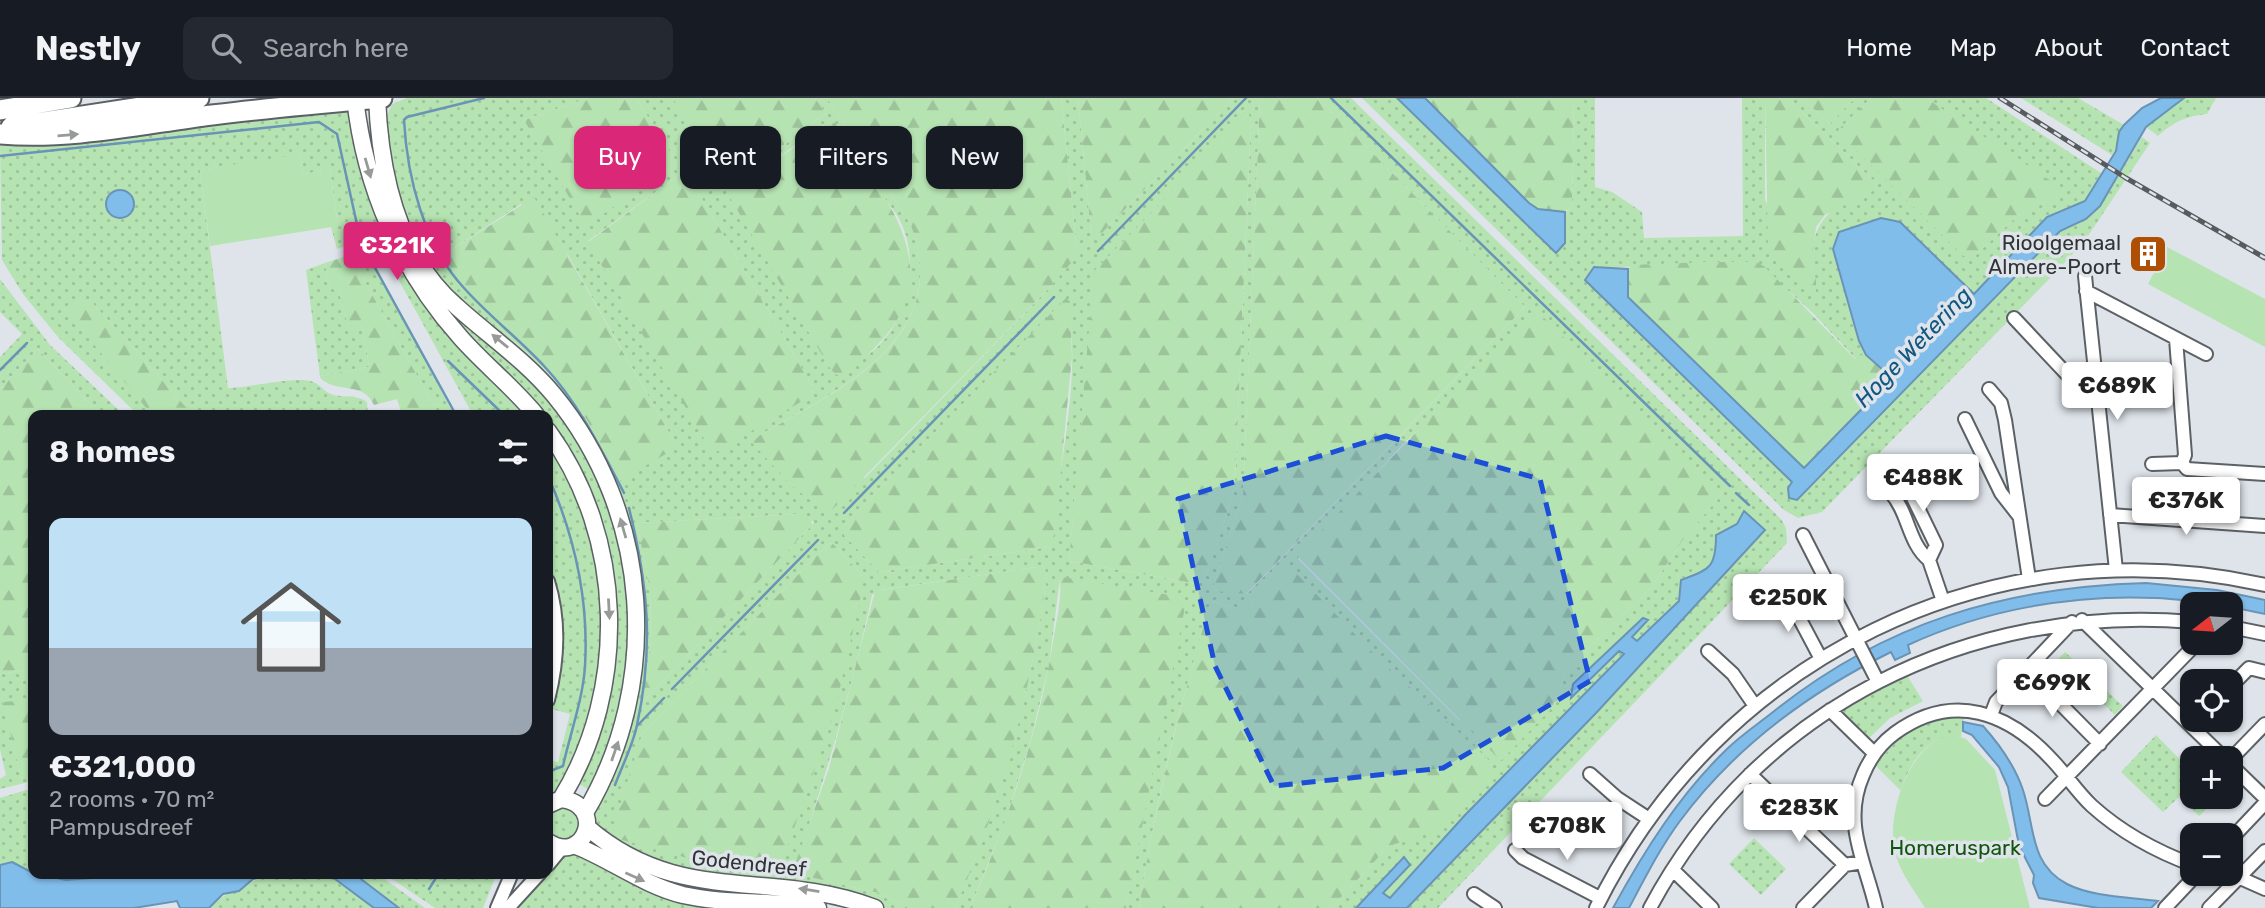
<!DOCTYPE html>
<meta charset="utf-8">
<style>
:root{--surface:#171b24;--page:#242831;--text:#f1f3f6;--muted:#9ea1a6;--line:#363941;--accent:#db2777}
body{margin:0;font-family:Rubik,sans-serif;background:var(--page);color:var(--text);height:100vh;display:flex;flex-direction:column;font-size:26px;white-space:nowrap}
*{box-sizing:border-box;margin:0}
p{font-size:23px;color:var(--muted)}
.icon{flex:none;width:38px;height:38px;fill:none;stroke:currentColor;stroke-width:2;stroke-linecap:round;stroke-linejoin:round}
.map{position:relative;flex:1;overflow:hidden}
.side{position:absolute;left:28px;top:312px;width:525px;height:469px;display:flex;flex-direction:column;background:var(--surface);border-radius:14px;box-shadow:0 2px 5px #0004}
.side>*{flex:none}
.banner{position:absolute;left:574px;top:28px;width:665px;height:63px;display:flex;gap:14px}
.needle{width:46px;rotate:253deg}
.fabs{position:absolute;left:2180px;top:494px;display:grid;gap:14px}
.fabs a{display:grid;place-items:center;width:63px;height:63px;border-radius:14px;background:var(--surface);box-shadow:0 2px 5px #0004;font-size:35px}
.price{position:absolute;translate:-50% -60px;padding:0 16px;border-radius:7px;background:#fff;color:#222;font-size:23px;line-height:46px;filter:drop-shadow(0 2px 4px #0008)}
.price::after{content:'';position:absolute;left:50%;top:42px;width:21px;height:16px;margin-left:-10px;background:inherit;clip-path:polygon(0 0,100% 0,50% 100%)}
.price.on{background:var(--accent);color:#fff}
ul{padding:0;list-style:none}
li{display:grid;align-content:center;gap:14px;height:371px;padding:0 21px}
li+li{border-top:2px solid var(--line)}
li span{display:grid;place-items:center;height:217px;border-radius:14px;color:#555}
li>.icon{margin-inline-start:auto}
span .icon{width:126px;height:126px;fill:#fffc;stroke-width:1}
li b{font-size:30px}
h2{display:flex;justify-content:space-between;align-items:center;height:84px;padding:0 21px;font-size:30px}
.chip{padding:0 24px;border-radius:14px;background:var(--surface);box-shadow:0 2px 5px #0004;font-size:24px;line-height:63px}
.chip.on{background:var(--accent);color:#fff}
header{display:flex;align-items:center;gap:42px;box-sizing:border-box;height:98px;padding:0 35px;background:var(--surface);border-bottom:2px solid var(--line)}
header strong{font-size:33px}
nav{display:flex;gap:38px;margin-inline-start:auto;font-size:24px}
.search{width:490px;height:63px;background:var(--page);display:flex;align-items:center;gap:18px;box-sizing:border-box;padding:0 24px;border-radius:14px;color:var(--muted);font-size:26px}
.map>svg:first-child{display:block}
</style>
<header>
<strong>Nestly</strong>
<div class="search"><svg class="icon" aria-label="search" viewBox="0 0 24 24"><circle cx="10" cy="10" r="6"/><path d="M15 15l6 6"/></svg>Search here</div>
<nav><a>Home</a><a>Map</a><a>About</a><a>Contact</a></nav>
</header>
<div class="map">
<svg width="2265" height="810" viewBox="0 0 2265 810">
<defs>
<pattern id="grass-dots" width="8" height="8" patternUnits="userSpaceOnUse" patternTransform="scale(1.75)"><rect width="8" height="8" fill="#b6e3b2"/><path d="M2 2h.1M6 6h.1" fill="none" stroke="#9dc39a" stroke-width="1.8" stroke-linecap="round"/></pattern>
<pattern id="forest-firs" width="22" height="20" patternUnits="userSpaceOnUse" patternTransform="scale(1.75)"><rect width="22" height="20" fill="#b6e3b2"/><path d="M5 1l3.5 6h-7zM16 11l3.5 6h-7z" fill="#9dc39a"/></pattern>
</defs>
<rect width="100%" height="100%" fill="#dee4ea"/>
<!-- grass -->
<path fill="url(#grass-dots)" fill-rule="evenodd" d="M407,0H588L524,22L586,127L677,65L636,0H673L728,90L826,15L815,0H827L910,125C955,239 841,291 760,337L753,345L865,380L1052,187L1077,152L1061,0H1078L1091,135L1101,136L1234,0H1260L1243,397L1213,489L1247,496L1525,209L1318,0H1351L1781,421L1786,430L1787,445L1438,810H1407L1597,614L1765,433L1745,413L1737,426L1716,437C1716,470 1710,471 1681,482L1679,503L1637,543L1632,539L1648,522L1642,520L1573,586L1572,599L1619,553L1624,557L1466,716L1389,801L1382,795L1410,767L1375,791L1356,810H1331L1389,748L1414,739L1492,667L1283,471L1247,509L1241,511L1212,503C1180,603 1155,706 1139,810H1126L1137,747L1060,480L1049,567L1030,645L1005,724L970,810H955C1001,703 1031,593 1047,478L1044,469H1036L880,492L872,497C852,592 824,683 793,775L879,795L909,810H883L862,802L690,779L596,733L593,715L605,686L640,513L584,333L432,176L400,104L389,61L386,20L392,6ZM1248,16L1251,21L1235,383L1227,416L1204,483L1198,486L1069,463L1095,173ZM823,27C844,54 882,92 898,119C923,163 908,230 865,259C856,265 839,266 829,269L729,96ZM679,77H688L813,289L812,294L588,143ZM521,106L568,157L674,343L619,383L587,322L553,280L497,227L442,158ZM1066,201C1084,270 1058,377 1049,449L879,474L844,437V428ZM1433,319L1723,395L1684,440L1651,490L1567,571L1552,610L1459,622L1298,461L1403,346ZM798,416L814,424L812,427L642,605L651,542L650,492L637,425ZM829,445L833,446L863,478L642,636Z
M1362,0H1397L1556,155L1565,145V114L1572,110L1574,0H1595V89L1612,94L1642,114L1644,140L1743,138L1742,0H1765V102L1816,202C1817,187 1811,176 1811,164C1814,113 1837,110 1875,84L1787,0H1802L1830,26L1855,0H1871L1839,32L1974,159L2016,119L2059,97L1926,0H1986L2101,75L2085,103L2047,119L1974,196L1900,124L1838,169L1864,253L1856,261L1813,215L1757,164L1594,170L1793,384L1788,390L1803,397L2060,133L2086,121L2100,108L2142,39L2150,45L2084,144L2053,177L1822,414L1798,420L1784,412Z
M2021,0H2078L2124,27C2117,36 2120,48 2112,57Z
M2184,0H2216L2207,16C2186,18 2173,24 2158,38L2146,29Z
M343,12L350,16L399,156L532,317H473L379,146L367,141L337,151L331,129L338,128L330,72L303,76L300,57L200,72L228,290C249,290 298,277 313,284C320,286 324,294 331,296C344,301 354,295 367,304L368,317H193L90,202L64,210L153,317H138L58,239L23,196L2,162L0,46ZM129,95L134,102L124,120L111,118L106,106L109,97Z
M375,23L406,148L524,269L589,354L625,451L632,568L594,694L575,684L593,645L608,476L548,327V317H540L457,230L394,133L362,24Z
M366,150L454,317H439L350,157Z
M325,165L329,191L338,190L349,230L363,229L369,269L320,278L306,172Z
M0,181L50,247L124,317H100L38,251L0,291V259L22,236L0,214Z
M548,338L591,428L606,525L591,605L565,690L548,701V662L558,664L570,616L548,610L555,584L548,476Z
M2065,554L2123,608L2115,617L2058,561Z
M33,571V602L4,605L20,675L33,673V683L0,691V681L6,677L0,651V576Z
M1903,578L1908,579L1923,603L1890,620L1868,641L1840,614Z
M1964,619L1961,639C1932,632 1907,667 1901,693L1876,668C1897,637 1926,618 1964,619Z
M2156,637L2193,675V698L2218,700L2199,718L2179,699L2163,714L2121,674Z
M33,690V773L12,764L0,767V700Z
M548 726a15 15 0 1 1 30 0a15 15 0 1 1-30 0Z
M1754,740L1786,771L1761,797L1729,766Z
M571,754L644,787L796,810H512L544,775H548V771Z
M282,775H327L374,810H209C229,791 254,781 282,775Z
M353,775H376L425,810H399Z
M383,775H497L483,810H435Z"/>
<!-- forest -->
<path fill="url(#forest-firs)" d="M588,0H636L677,65L586,128L524,22Z
M673,0H815L826,15L727,90Z
M827,0H1061L1077,152L1076,159L1052,187L828,416L792,388L752,345L760,337C841,291 955,240 910,125Z
M1078,0H1234L1097,140L1091,135Z
M1260,0H1318L1525,209L1246,496L1215,493L1213,489L1243,397Z
M1425,0H1574L1572,110C1560,117 1541,113 1529,105Z
M1765,0H1787L1875,84L1872,94L1825,117L1816,129L1811,168L1816,181V202L1771,159L1768,150Z
M1802,0H1855L1830,26Z
M1871,0H1926L2060,89V97L2016,119L1974,159L1963,158L1841,37L1838,32Z
M1248,16L1251,21L1235,383L1227,416L1204,483L1198,486L1069,463L1094,173Z
M830,24L835,25C878,90 950,166 883,241C871,254 854,272 836,277L829,269L728,96Z
M679,77H688L813,289L809,299L713,356L588,144Z
M534,99L674,343L671,353L619,383L587,322L553,279L497,227L468,195L442,158Z
M350,157L439,317H420L417,313L402,317L397,301L374,307C363,283 340,296 321,281L320,278L369,269L363,230L349,231L338,190L329,192L325,165Z
M1707,164H1757L1765,169L1855,261L1864,253L1892,280L1804,370L1628,199V171L1632,167Z
M1066,200L1070,204L1072,258L1057,413L1054,437L1049,449L879,474L844,437V428Z
M90,202L193,317H153L147,311L63,209Z
M1530,216L1541,217L1723,395L1684,440L1651,490L1567,571L1552,610L1501,663L1297,458Z
M38,251L100,317H33V571L0,576V291Z
M798,416L811,420L812,427L641,606L651,542L650,492L637,425Z
M829,445L833,446L863,478L862,493L834,616L778,776H745L619,741L612,734L642,636Z
M1037,469H1044L1047,478C1031,593 1002,703 955,810H909L879,795L792,775L829,670L875,493Z
M1283,470H1291L1377,559L1490,663L1493,672L1435,733L1389,748L1331,810H1139C1155,706 1181,603 1211,503L1241,511L1247,509Z
M1063,479L1182,499L1186,504L1126,810H970C1007,725 1038,636 1053,544C1056,524 1062,501 1060,480Z
M33,602V673L20,675L3,604Z"/>
<!-- green -->
<path fill="#b6e3b2" d="M300,56L303,76L330,72L338,128L210,148L200,72Z
M2167,149L2265,201V249L2148,186Z
M1951,636L1966,641L1995,672L2030,810H1925C1912,788 1895,769 1893,742C1891,704 1911,647 1951,636Z"/>
<!-- water -->
<path fill="#81bdeb" stroke="#6994b5" stroke-width="2" d="M1397,0H1425L1529,105L1538,111L1565,114V145L1556,155Z
M2161,0H2184L2146,29L2100,108L2086,121L2060,133L1797,402L1789,400L1788,390L1792,384L1585,182L1594,169L1628,171V199L1804,370L1892,280L1866,257L1859,243L1833,151L1839,134L1881,120L1900,124L1974,196L2047,119L2085,103L2116,53L2119,34L2124,27L2142,10Z
M106 106a14 14 0 1 1 28 0a14 14 0 1 1-28 0Z
M1744,413L1765,432L1597,614L1407,810H1356L1404,759L1410,767L1383,795L1390,800L1466,716L1624,556L1619,553L1571,600L1573,586L1643,520L1648,522L1632,539L1637,543L1679,503L1681,482C1710,471 1716,470 1716,437L1737,426Z
M2146,485L2217,492L2265,502V516L2231,509V506C2206,506 2181,501 2156,500C2072,496 1984,512 1908,547L1910,555L1895,562L1891,554C1810,594 1734,650 1680,723C1660,750 1645,780 1629,810H1613C1644,753 1680,696 1727,651C1741,637 1758,626 1773,614C1884,525 2004,489 2146,485Z
M1963,624L1983,628C2000,647 2015,668 2023,692C2035,728 2029,766 2067,786C2092,799 2130,799 2158,803L2151,810H2098L2039,800L2033,785L2034,777L2019,748L2008,689L1999,669L1972,637L1963,633Z
M12,764L33,775L66,782L154,775H282L253,781L239,793L223,796L209,810H180L177,803L134,810H0V767Z
M327,775H353L399,810H374Z"/>
<g fill="none" stroke-linecap="round" stroke-linejoin="round">
<!-- stream -->
<path stroke="#6994b5" stroke-width="2.5" d="M484,0L407,19L404,22C407,79 424,147 464,190C489,218 519,241 544,268C578,304 601,351 624,395
M1331,0L1730,388
M0,58L319,24L337,36L360,140
M1098,153L1246,0
M368,157L456,317
M448,263L504,317
M0,272L27,245
M548,378C575,439 589,501 585,568C583,601 570,636 563,668L548,674
M1736,395L1749,407
M844,415L1054,199
M672,591L818,442
M637,628L664,600
M615,687C622,668 633,647 637,627C654,549 648,487 629,410
M429,791L439,775"/>
<defs>
<path id="minor" d="M2085,178L2116,472
M2086,193L2206,256
M2014,220L2077,287L2086,292L2097,291
M1989,291L2001,305L2005,322L2029,481
M1965,321L2001,395L2019,418
M2182,365L2187,371L2265,376
M2152,366L2182,365L2185,357L2176,241
M1900,373L1936,447L1929,462L1943,503
M1891,395C1909,415 1908,445 1929,462
M2110,417L2265,428
M1803,437L1878,584
M548,483C560,522 558,563 548,602
M1786,495L1821,561
M2082,522L2224,660
M2231,529L2265,536
M1708,553L1733,576L1755,608
M2027,572L2100,646
M2231,588L2249,570L2265,574
M1830,612L1874,655
M1991,617L1996,604L2072,524
M2231,661L2265,626
M2231,667L2265,700
M1590,676L1617,700L1649,721
M1750,676L1845,767L1862,764
M2045,701L2198,544
M2231,741L2265,705
M1515,752L1523,760L1600,800
M548,767L562,750
M1673,772L1712,810
M2229,775L2265,791
M1474,796L1495,810
M497,810L512,775
M508,810L540,775
M1596,810C1719,560 1992,426 2265,487
M1650,810C1757,609 1969,505 2193,524
M1803,810L1845,767
M1876,810C1865,763 1842,725 1863,677C1870,660 1880,646 1895,635C1953,593 2009,614 2054,664C2067,678 2078,695 2092,708C2122,735 2155,753 2193,767
M2165,810L2198,775
M2209,810L2265,753"/>
<path id="major" d="M355,0C365,90 401,173 461,240C485,267 513,289 536,317
M377,0C380,74 397,157 456,208C489,238 525,262 554,297C651,415 663,584 585,715
M548,333C625,439 629,590 561,701
M548,707L561,701C607,706 585,768 548,744
M587,729C680,810 772,770 875,810
M574,747C612,762 643,787 683,797C728,807 773,802 818,810"/>
<path id="highway" d="M0,12L71,0
M11,29L199,0
M0,36C72,42 141,26 212,17C269,10 326,5 382,0"/>
</defs>
<!-- minor casing -->
<use href="#minor" stroke="#5c6166" stroke-width="16"/>
<!-- major casing -->
<use href="#major" stroke="#5c6166" stroke-width="19"/>
<!-- highway casing -->
<use href="#highway" stroke="#5c6166" stroke-width="23"/>
<!-- minor -->
<use href="#minor" stroke="#fff" stroke-width="12"/>
<!-- major -->
<use href="#major" stroke="#fff" stroke-width="16"/>
<!-- highway -->
<use href="#highway" stroke="#fff" stroke-width="19"/>
<defs>
<path id="rail" d="M2000,0L2126,80L2265,160"/>
</defs>
<!-- rail casing -->
<use href="#rail" stroke="#585b5e" stroke-width="5"/>
<!-- rail -->
<use href="#rail" stroke="#dee4ea" stroke-width="2.5" stroke-dasharray="8" stroke-linecap="butt"/>
</g>
<!-- one-way arrows -->
<defs><path id="oneway-solid" d="M-6-.8H1V-3.2L6.5 0L1 3.2V.8H-6Z" transform="scale(1.75)"/></defs>
<g fill="#989a9a">
<use href="#oneway-solid" transform="translate(68 37) rotate(-5)"/>
<use href="#oneway-solid" transform="translate(368 70) rotate(74)"/>
<use href="#oneway-solid" transform="translate(500 243) rotate(-141)"/>
<use href="#oneway-solid" transform="translate(623 430) rotate(-106)"/>
<use href="#oneway-solid" transform="translate(609 511) rotate(87)"/>
<use href="#oneway-solid" transform="translate(615 653) rotate(-71)"/>
<use href="#oneway-solid" transform="translate(635 779) rotate(24)"/>
<use href="#oneway-solid" transform="translate(809 792) rotate(-171)"/>
</g>
<!-- marked area -->
<path fill="#1d4ed8" fill-opacity="0.2" stroke="#1d4ed8" stroke-width="5" stroke-dasharray="14 9" stroke-linejoin="round" d="M1386,338L1540,381L1590,583L1443,670L1274,688L1215,568L1178,401Z"/>
<!-- icons -->
<defs>
<symbol id="building-square" viewBox="-11 -11 22 22"><rect x="-9" y="-9" width="18" height="18" rx="4" fill="#ae4f04" stroke="#dee4ea"/><path d="M-4-6H4V6H1V3H-1V6H-4ZM-2.5-4.3h1.7v1.8h-1.7ZM.8-4.3h1.7v1.8H.8ZM-2.5-1h1.7V.8h-1.7ZM.8-1h1.7V.8H.8Z" fill="#fff"/></symbol>
</defs>
<g fill-rule="evenodd">
<use href="#building-square" x="2126" y="134" width="44" height="44"/>
</g>
<g text-anchor="middle" dominant-baseline="central" stroke-width="7" stroke-linejoin="round" paint-order="stroke">
<!-- poi labels -->
<g font-size="21" fill="#313436" stroke="#dee4ea" text-anchor="end">
<text x="2121" y="144">Rioolgemaal<tspan x="2121" dy="24">Almere-Poort</tspan></text>
</g>
<!-- park labels -->
<g font-size="21" fill="#11550e" stroke="#dee4ea">
<text x="1955" y="749">Homeruspark</text>
</g>
<!-- street labels -->
<g font-size="21" fill="#313436" stroke="#dee4ea">
<text transform="translate(749 765) rotate(6)">Godendreef</text>
</g>
<!-- water labels -->
<g font-size="23" font-style="italic" fill="#125883" stroke="#dee4ea">
<text transform="translate(1913 249) rotate(-46)">Hoge Wetering</text>
</g>
</g>
</svg>
<div class="fabs">
<a><svg class="needle" viewBox="-14 -14 28 28"><path d="M0-13l5 13h-10z" fill="#e53935"/><path d="M0 13l5-13h-10z" fill="#9ea1a6"/></svg></a>
<a><svg class="icon" aria-label="locate" viewBox="0 0 24 24"><circle cx="12" cy="12" r="6"/><path d="M12 2v4M12 18v4M2 12h4M18 12h4"/></svg></a>
<a>+</a>
<a>−</a>
</div>
<b class="price on" style="left:397px;top:184px">€321K</b>
<b class="price" style="left:2117px;top:324px">€689K</b>
<b class="price" style="left:1923px;top:416px">€488K</b>
<b class="price" style="left:2186px;top:439px">€376K</b>
<b class="price" style="left:1788px;top:536px">€250K</b>
<b class="price" style="left:2052px;top:621px">€699K</b>
<b class="price" style="left:1799px;top:746px">€283K</b>
<b class="price" style="left:1567px;top:764px">€708K</b>
<div class="banner">
<a class="chip on">Buy</a>
<a class="chip">Rent</a>
<a class="chip">Filters</a>
<a class="chip">New</a>
</div>
<section class="side">
<h2>8 homes<svg class="icon" aria-label="filters" viewBox="0 0 24 24"><path d="M4 7h16M4 17h16"/><circle cx="9" cy="7" r="2"/><circle cx="15" cy="17" r="2"/></svg></h2>
<ul>
<li><span style="background:linear-gradient(#bfe0f5 60%,#9aa5b1 0)"><svg class="icon" aria-label="home" viewBox="0 0 24 24"><path d="M3 11l9-7 9 7M6 9v11h12V9"/></svg></span><div><b>€321,000</b><p>2 rooms · 70 m²</p><p>Pampusdreef</p></div></li>
</ul>
</section>
</div>
